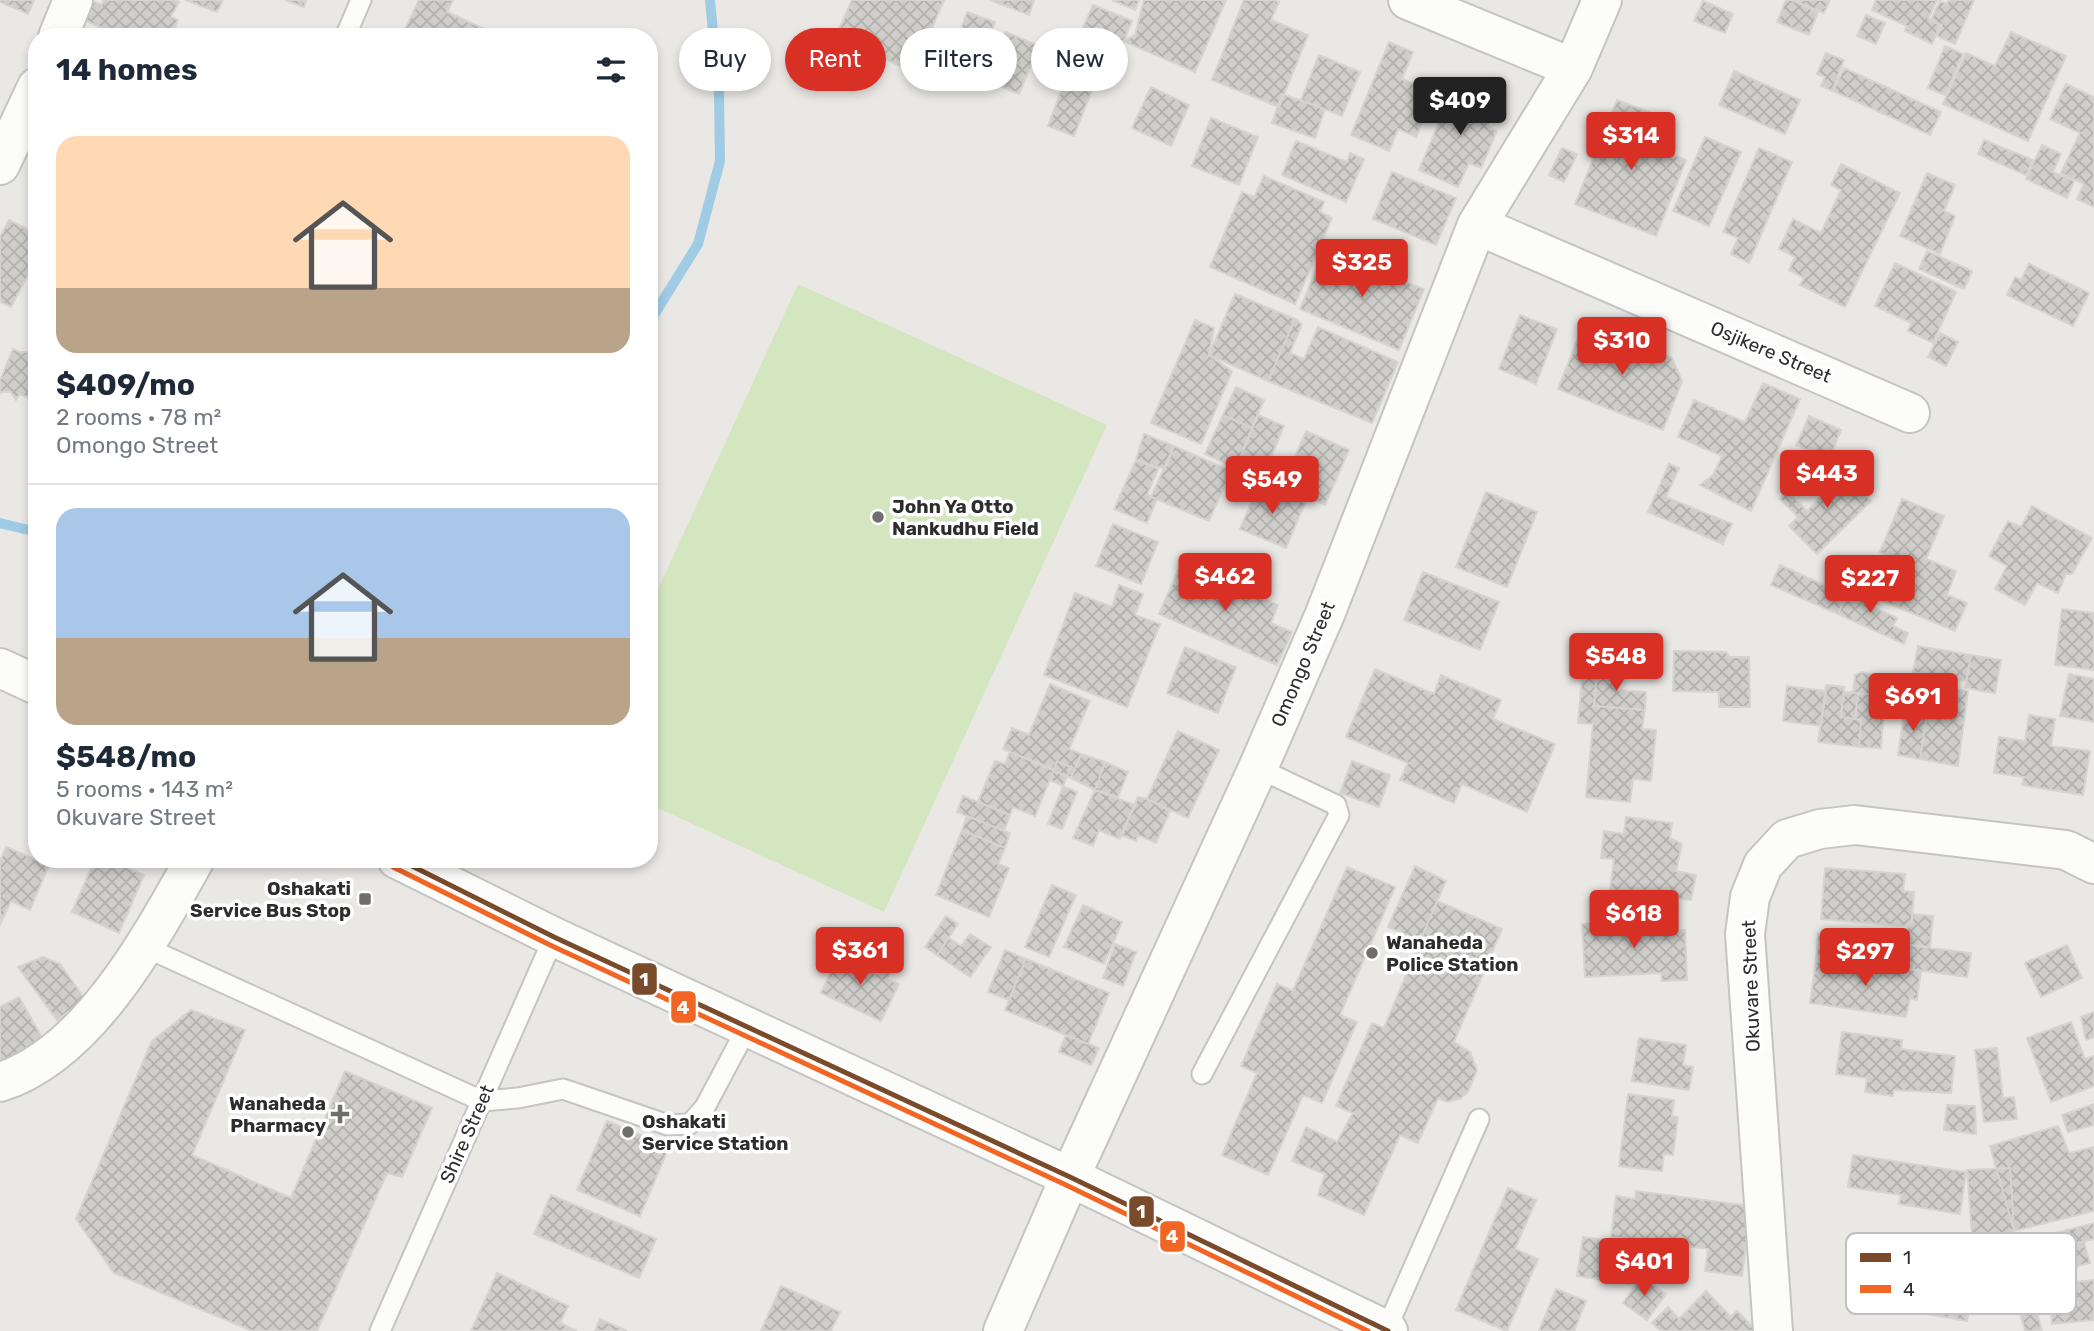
<!DOCTYPE html>
<meta charset="utf-8">
<style>
:root{--surface:#fff;--page:#f6f6f7;--text:#1f2937;--muted:#747a83;--line:#e0e1e3;--accent:#d93025}
body{margin:0;font-family:Rubik,sans-serif;background:var(--page);color:var(--text);height:100vh;display:flex;flex-direction:column;font-size:26px;white-space:nowrap}
*{box-sizing:border-box;margin:0}
p{font-size:23px;color:var(--muted)}
.icon{flex:none;width:38px;height:38px;fill:none;stroke:currentColor;stroke-width:2;stroke-linecap:round;stroke-linejoin:round}
.map{position:relative;flex:1;overflow:hidden}
.panel{position:absolute;left:28px;top:28px;width:630px;height:840px;display:flex;flex-direction:column;background:var(--surface);border-radius:28px;box-shadow:0 4px 10px #0003}
.panel>*{flex:none}
.banner{position:absolute;left:679px;top:28px;width:665px;height:63px;display:flex;gap:14px}
.price{position:absolute;translate:-50% -60px;padding:0 16px;border-radius:7px;background:var(--accent);color:#fff;font-size:23px;line-height:46px;filter:drop-shadow(0 2px 4px #0008)}
.price::after{content:'';position:absolute;left:50%;top:42px;width:21px;height:16px;margin-left:-10px;background:inherit;clip-path:polygon(0 0,100% 0,50% 100%)}
.price.selected{background:#222;color:#fff}
ul{padding:0;list-style:none}
li{display:grid;align-content:center;gap:14px;height:371px;padding:0 28px}
li+li{border-top:2px solid var(--line)}
li span{display:grid;place-items:center;height:217px;border-radius:21px;color:#555}
li>.icon{margin-inline-start:auto}
span .icon{width:126px;height:126px;fill:#fffc;stroke-width:1}
li b{font-size:30px}
h2{display:flex;justify-content:space-between;align-items:center;height:84px;padding:0 28px;font-size:30px}
.tag{padding:0 24px;border-radius:32px;background:var(--surface);box-shadow:0 4px 10px #0003;font-size:24px;line-height:63px}
.tag.selected{background:var(--accent);color:#fff}
.map>svg:first-child{display:block}
</style>
<div class="map">
<svg width="2094" height="1331" viewBox="0 0 2094 1331">
<defs>
<pattern id="building-cross-hatch" width="8" height="8" patternUnits="userSpaceOnUse" patternTransform="scale(1.75)"><rect width="8" height="8" fill="#cfceca"/><path d="M0 0l8 8M0 8l8-8" fill="none" stroke="#b2b1ae"/></pattern>
</defs>
<rect width="100%" height="100%" fill="#eae8e4"/>
<!-- pitch -->
<path fill="#d3e6bf" d="M798,284L1107,425L884,912L649,804V609Z"/>
<g fill="none" stroke-linecap="round" stroke-linejoin="round">
<!-- stream -->
<path stroke="#9fcbe4" stroke-width="10" d="M649,323L698,244L720,161L719,94L710,0
M0,523L37,532"/>
</g>
<!-- building -->
<path fill="url(#building-cross-hatch)" stroke="#d5d4d0" stroke-width="2" d="M0,0H34L28,14L0,2Z
M104,0H175L179,2L171,17L178,20L170,37H122L84,20L92,1L102,5Z
M185,0H223L217,12Z
M285,0H306L304,7Z
M419,0H453L447,12L502,37H412L403,33Z
M852,0H944L913,72L836,36Z
M990,0H1034L1029,15Z
M1112,0H1139L1135,10Z
M1144,0H1226L1195,72L1123,41L1135,35Z
M1244,0H1273L1279,2L1271,20L1308,35L1279,107L1212,80Z
M1786,0H1792L1818,12L1809,35L1777,22Z
M1792,0H1830L1824,13Z
M1876,0H1937L1928,19L1940,25L1932,44L1905,31L1907,26L1872,10Z
M1949,0H1974L1955,44L1937,36L1942,25L1931,20L1940,1L1947,4Z
M1703,1L1733,14L1725,33L1694,21Z
M1093,5L1132,21L1121,48L1081,32Z
M967,12L995,22L976,74L949,64Z
M1866,15L1885,23L1876,44L1857,36Z
M1006,32L1039,46L1019,94L987,81Z
M2011,32L2066,56L2028,141L1943,104L1966,53L1995,66Z
M1079,40L1108,52L1099,75L1070,63Z
M1389,42L1413,52L1402,79L1434,93L1416,137L1398,129L1389,151L1351,135Z
M1945,46L1963,54L1945,95L1928,88Z
M1826,53L1844,60L1832,91L1821,86L1825,77L1817,74Z
M1319,55L1360,72L1342,116L1301,100Z
M1844,68L1941,112L1930,135L1833,91Z
M1069,70L1096,80L1074,136L1048,126Z
M1734,71L1800,100L1785,134L1719,105Z
M1455,84L1497,102L1487,126L1497,131L1481,168L1469,163L1458,187L1419,170Z
M2066,84L2094,97V207L2077,199L2084,184L2061,173L2080,133L2050,119Z
M1151,87L1189,105L1171,146L1132,128Z
M1282,94L1325,109L1315,138L1272,123Z
M1617,100L1660,116L1648,144L1686,160L1656,236L1575,204Z
M1211,118L1258,137L1239,185L1192,166Z
M1705,137L1741,152L1709,226L1673,211Z
M1984,140L2033,160L2026,175L1978,154Z
M1296,141L1347,162L1350,153L1364,159L1346,202L1282,175Z
M2042,145L2061,154L2053,172L2074,181L2067,198L2026,179Z
M1562,148L1577,154L1564,182L1549,175Z
M1759,148L1792,162L1749,263L1731,254L1738,238L1723,232Z
M1841,164L1900,193L1845,307L1800,285L1804,278L1789,270L1795,257L1779,249L1793,219L1821,233L1841,190L1831,185Z
M1392,172L1456,198L1436,245L1373,219Z
M1927,173L1955,185L1944,211L1955,216L1940,254L1900,236Z
M1264,176L1324,202L1320,212L1332,218L1295,304L1210,267L1242,192L1254,197Z
M9,220L37,234V258L11,307L0,302V237Z
M1325,249L1424,289L1399,350L1300,309Z
M1927,251L1972,271L1964,289L1919,269Z
M1895,263L1956,292L1933,343L1908,331L1911,323L1875,306Z
M2029,264L2089,293L2073,326L2007,295L2015,277L2021,280Z
M1235,294L1295,319L1268,381L1209,355Z
M1520,315L1557,329L1536,384L1499,369Z
M1295,319L1302,324L1290,353L1304,359L1318,327L1398,362L1372,423L1268,381Z
M1195,320L1214,328L1209,355L1232,371L1201,444L1151,423Z
M1584,323L1672,358L1682,381L1663,430L1558,389Z
M1940,333L1958,342L1946,366L1928,357Z
M13,349L20,352H37L35,376L37,394L33,400L20,394L16,400L11,392H1L0,394V380Z
M1763,383L1800,399L1751,511L1700,485L1713,475L1722,456L1678,437L1694,400L1745,422Z
M1236,387L1264,400L1252,428L1223,415Z
M1223,415L1252,428L1236,468L1205,454Z
M1258,415L1284,426L1262,479L1236,468Z
M1809,416L1841,430L1829,459L1796,445Z
M1306,431L1349,450L1325,505L1282,487Z
M1144,434L1174,446L1165,469L1136,460Z
M1174,446L1231,471L1209,521L1151,497Z
M1136,460L1158,469L1147,495L1157,499L1147,523L1114,509Z
M1669,464L1679,468L1666,497L1732,524L1723,544L1648,512Z
M1834,464L1871,501L1817,554L1789,526L1798,517L1780,499L1787,491L1807,511L1828,489L1818,479Z
M1259,484L1305,503L1286,548L1240,529Z
M1486,492L1537,512L1507,587L1456,567Z
M1902,499L1944,516L1926,559L1956,571L1947,595L1967,603L1955,631L1870,596L1886,555L1880,552Z
M2032,506L2092,538L2072,574H2066L2058,593L2037,583L2025,605L1995,589L2007,566L1989,556L2008,521L2021,527Z
M1113,524L1158,542L1141,584L1096,566Z
M1183,559L1220,574L1213,589L1231,598L1236,587L1278,605L1271,623L1292,632L1277,665L1159,614Z
M1780,565L1846,595L1838,614L1771,585Z
M1423,572L1499,602L1480,650L1404,620Z
M1119,585L1143,594L1135,615L1160,624L1127,707L1044,675L1075,593L1112,607Z
M1851,585L1869,593L1864,603L1897,618L1893,626L1908,633L1904,644L1838,614Z
M2062,609L2094,613V670L2055,665Z
M1918,646L1971,655L1966,681L1913,672Z
M1185,647L1236,667L1218,713L1167,693Z
M1674,651L1726,652L1729,657H1749L1750,707H1719V692L1673,691Z
M1971,655L2001,660L1995,693L1965,688Z
M1583,666L1597,668L1594,706L1645,710L1642,729L1656,730L1651,781L1633,779L1630,802L1586,797L1593,724L1578,723Z
M1597,668L1619,670L1617,690L1646,692L1645,710L1594,706Z
M1375,669L1434,694L1441,675L1501,700L1493,719L1555,744L1527,812L1462,784L1454,803L1400,780L1408,763L1346,737Z
M1861,672L1883,676L1888,681L1885,696L1853,693L1855,675Z
M2069,674L2094,679V722L2060,716Z
M1050,684L1090,701L1069,749L1081,754L1071,778L1003,749L1012,728L1029,735Z
M1826,685L1844,687L1841,717L1861,720L1859,747L1818,742Z
M1787,686L1826,691L1821,726L1783,721Z
M1931,686L1968,691L1958,766L1920,759Z
M1844,692L1858,693L1855,719L1841,717Z
M1858,693L1885,696L1881,748L1859,747L1861,720L1855,719Z
M1913,705L1928,707L1920,759L1898,755L1904,715L1911,716Z
M2029,715L2055,719L2051,746L2090,751L2083,795L2022,785L2024,777L1994,773L1999,737L2025,741Z
M1178,731L1219,750L1188,818L1147,799Z
M1010,752L1054,769L1035,816L1013,807L1010,815L978,802L995,761L1005,764Z
M1081,754L1105,762L1095,790L1071,778Z
M1057,761L1071,767L1063,786L1050,780Z
M1352,761L1390,775L1379,807L1340,793Z
M1105,762L1128,772L1118,797L1095,790Z
M1063,786L1077,792L1062,829L1048,824Z
M1095,790L1135,805L1120,839L1099,830L1093,846L1073,838Z
M963,796L1010,815L1004,831L957,812Z
M1138,797L1147,799L1170,811L1156,843L1138,835L1136,841L1121,835Z
M967,816L1010,833L1005,848L962,830Z
M1626,817L1672,823L1670,838L1682,844L1676,871L1696,875L1691,900L1610,890L1614,859L1601,858L1604,831L1624,834Z
M962,830L1005,848L998,864L1009,868L989,917L936,895Z
M6,847L49,865L30,910L11,901L0,925V861Z
M95,859H108L144,875L119,933L72,912Z
M1415,866L1446,881L1420,941L1388,927Z
M1347,867L1395,887L1340,1015L1357,1022L1322,1103L1303,1095L1268,1175L1222,1155L1257,1073L1241,1066L1277,984L1293,991Z
M1825,868L1905,874L1903,891L1914,892L1912,921L1904,926L1821,919Z
M1052,885L1076,895L1049,957L1025,947Z
M1437,901L1502,929L1454,1042L1470,1052L1477,1070L1468,1092L1461,1098L1447,1102L1438,1098L1418,1143L1400,1135L1364,1215L1318,1195L1325,1174L1292,1161L1306,1127L1337,1142L1353,1113L1336,1106L1372,1023L1384,1028Z
M1083,905L1122,922L1104,964L1064,947Z
M1912,914L1933,916L1930,947L1905,944L1908,924L1912,921Z
M946,916L958,924L937,955L925,947Z
M1651,920V931L1685,930L1687,980L1662,981L1661,973L1585,977L1582,924Z
M970,934L991,947L970,977L937,955L949,938L961,946Z
M1818,934L1971,953L1967,977L1881,965V970L1816,961Z
M1115,944L1136,952L1123,986L1103,978Z
M2067,945L2082,978L2041,997L2025,963Z
M1005,950L1026,959L1009,1000L988,992Z
M838,956L849,961L851,956L864,962L861,966L877,974L880,968L890,973L887,979L899,984L881,1021L821,993Z
M43,957L60,964L85,999L57,1020L18,967Z
M1026,959L1109,993L1088,1044L1005,1010Z
M1816,961L1881,970V965L1921,971L1917,1000L1910,998L1906,1017L1810,1003Z
M19,997L45,1043L0,1068V1007Z
M191,1010L245,1030L192,1155L291,1198L345,1071L432,1108L402,1177L387,1173L317,1331H252L114,1273L76,1219L152,1041Z
M2094,1012V1037L2086,1040L2081,1017Z
M2071,1022L2085,1059L2094,1056V1086L2051,1102L2027,1038Z
M1842,1032L1902,1040L1901,1049L1955,1056L1951,1093L1894,1090L1893,1096L1865,1092L1867,1078L1836,1074Z
M1066,1035L1099,1048L1091,1065L1059,1052Z
M1639,1038L1686,1045L1683,1065L1693,1067L1689,1090L1632,1081Z
M1997,1048L2003,1098L2014,1097L2017,1119L1984,1122L1975,1050Z
M1628,1094L1674,1100L1672,1116L1678,1117L1673,1155L1664,1154L1662,1171L1619,1166Z
M2094,1104V1125L2068,1132L2062,1115Z
M1947,1105L1975,1106L1976,1134L1944,1130Z
M607,1121L669,1147L640,1216L577,1190Z
M2058,1126L2069,1153L2094,1147V1211L2014,1231L1990,1146Z
M1853,1155L1966,1172L1960,1214L1899,1204L1901,1195L1848,1187Z
M2010,1168L2015,1245L1973,1247L1967,1170Z
M1508,1188L1536,1200L1515,1249L1538,1259L1507,1331L1456,1310Z
M1636,1191L1751,1206L1742,1276L1705,1271L1708,1249L1663,1243L1662,1254L1633,1250L1634,1240L1611,1237L1616,1196L1635,1199Z
M551,1195L656,1239L639,1278L534,1234Z
M2094,1223V1239L2043,1252L2040,1237Z
M1583,1237L1619,1242L1617,1261L1634,1263L1630,1284L1577,1276Z
M2084,1242L2090,1263L2028,1279L2042,1331H2025L2006,1262Z
M1890,1257L1976,1272L1967,1321L1881,1306Z
M497,1273L568,1306L560,1323L577,1331H471Z
M1641,1277L1666,1294L1647,1320L1623,1303Z
M2094,1280V1320L2052,1324L2048,1285Z
M781,1286L840,1312L831,1331H761Z
M1556,1289L1586,1301L1574,1331H1539Z
M1706,1291L1731,1317L1737,1311L1757,1331H1661L1652,1323L1668,1307L1679,1319Z
M600,1319L627,1331H595Z"/>
<g fill="none" stroke-linecap="round" stroke-linejoin="round">
<defs>
<path id="lane" d="M345,37L361,0
M145,947L482,1101L518,1098L563,1089L668,1125L690,1124L705,1107L747,1028
M1202,1074L1339,815L1336,805L1258,768
M1386,1330L1479,1119
M380,1331L554,937"/>
<path id="street" d="M1408,0L1573,68
M58,37L73,0
M0,165L37,87
M1477,225L1910,413
M0,1082C89,1054 152,936 195,859
M1003,1331L1070,1177L1258,768L1325,614L1477,225L1573,68L1602,0
M1773,1331L1745,934L1750,897L1763,865L1787,839L1820,829L1855,825L2066,850L2094,864"/>
<path id="secondary" d="M0,668L37,685
M397,859L554,937L1070,1177L1388,1331"/>
</defs>
<!-- lane casing -->
<use href="#lane" stroke="#c4c4c4" stroke-width="23"/>
<!-- street casing -->
<use href="#street" stroke="#c4c4c4" stroke-width="42"/>
<!-- secondary casing -->
<use href="#secondary" stroke="#c4c4c4" stroke-width="42"/>
<!-- lane -->
<use href="#lane" stroke="#fcfcfb" stroke-width="19"/>
<!-- street -->
<use href="#street" stroke="#fcfcfb" stroke-width="38"/>
<!-- secondary -->
<use href="#secondary" stroke="#fcfcfb" stroke-width="38"/>
<defs>
<path id="bus-1" d="M398,859L554,937L1070,1177L1388,1331"/>
<path id="bus-2" d="M393,867L550,945L1066,1185L1368,1331"/>
</defs>
<!-- bus-1 casing -->
<use href="#bus-1" stroke="#fff" stroke-width="10"/>
<!-- bus-2 casing -->
<use href="#bus-2" stroke="#fff" stroke-width="10"/>
<!-- bus-1 -->
<use href="#bus-1" stroke="#7a4b2a" stroke-width="5"/>
<!-- bus-2 -->
<use href="#bus-2" stroke="#f26522" stroke-width="5"/>
</g>
<!-- markers -->
<g fill="#6f6e6d" stroke="#fff" stroke-width="2.5">
<circle cx="878" cy="517" r="7"/>
<rect x="358" y="892" width="14" height="14" rx="3.5"/>
<circle cx="1372" cy="953" r="7"/>
<path d="M336.5 1103.5h7v7h7v7h-7v7h-7v-7h-7v-7h7z"/>
<circle cx="628" cy="1132" r="7"/>
</g>
<g text-anchor="middle" dominant-baseline="central" stroke-width="7" stroke-linejoin="round" paint-order="stroke">
<!-- street labels -->
<g font-size="19" fill="#2d2d2d" stroke="#fff">
<text transform="translate(1771 352) rotate(23)">Osjikere Street</text>
<text transform="translate(1303 664) rotate(-67)">Omongo Street</text>
<text transform="translate(1751 986) rotate(-92)">Okuvare Street</text>
<text transform="translate(467 1134) rotate(-66)">Shire Street</text>
</g>
<!-- poi labels -->
<g font-size="19" font-weight="bold" fill="#2d2d2d" stroke="#fff" text-anchor="start">
<text x="892" y="506">John Ya Otto<tspan x="892" dy="22">Nankudhu Field</tspan></text>
<text x="351" y="888" text-anchor="end">Oshakati<tspan x="351" dy="22">Service Bus Stop</tspan></text>
<text x="1386" y="942">Wanaheda<tspan x="1386" dy="22">Police Station</tspan></text>
<text x="326" y="1103" text-anchor="end">Wanaheda<tspan x="326" dy="22">Pharmacy</tspan></text>
<text x="642" y="1121">Oshakati<tspan x="642" dy="22">Service Station</tspan></text>
</g>
</g>
<!-- legend -->
<rect x="1846" y="1233" width="230" height="81" rx="10" fill="#fff" stroke="#c0c0c0" stroke-width="2"/>
<rect x="1860" y="1253" width="31" height="9" fill="#7a4b2a"/>
<rect x="1860" y="1285" width="31" height="8" fill="#f26522"/>
<g font-size="19" fill="#2d2d2d">
<text x="1903" y="1264">1</text>
<text x="1903" y="1296">4</text>
</g>
<g stroke="#fff" stroke-width="2.5">
<rect x="631" y="962" width="27" height="34" rx="7" fill="#7a4b2a"/>
<rect x="670" y="990" width="27" height="34" rx="7" fill="#f26522"/>
<rect x="1128" y="1195" width="27" height="33" rx="7" fill="#7a4b2a"/>
<rect x="1159" y="1220" width="27" height="33" rx="7" fill="#f26522"/>
</g>
<g font-size="19" text-anchor="middle" font-weight="bold" fill="#fff">
<text x="644" y="986">1</text>
<text x="683" y="1014">4</text>
<text x="1141" y="1218">1</text>
<text x="1172" y="1243">4</text>
</g>
</svg>
<b class="price selected" style="left:1460px;top:137px">$409</b>
<b class="price" style="left:1631px;top:172px">$314</b>
<b class="price" style="left:1362px;top:299px">$325</b>
<b class="price" style="left:1622px;top:377px">$310</b>
<b class="price" style="left:1827px;top:510px">$443</b>
<b class="price" style="left:1272px;top:516px">$549</b>
<b class="price" style="left:1225px;top:613px">$462</b>
<b class="price" style="left:1870px;top:615px">$227</b>
<b class="price" style="left:1616px;top:693px">$548</b>
<b class="price" style="left:1913px;top:733px">$691</b>
<b class="price" style="left:1634px;top:950px">$618</b>
<b class="price" style="left:860px;top:987px">$361</b>
<b class="price" style="left:1865px;top:988px">$297</b>
<b class="price" style="left:1644px;top:1298px">$401</b>
<div class="banner">
<a class="tag">Buy</a>
<a class="tag selected">Rent</a>
<a class="tag">Filters</a>
<a class="tag">New</a>
</div>
<section class="panel">
<h2>14 homes<svg class="icon" aria-label="filters" viewBox="0 0 24 24"><path d="M4 7h16M4 17h16"/><circle cx="9" cy="7" r="2"/><circle cx="15" cy="17" r="2"/></svg></h2>
<ul>
<li><span style="background:linear-gradient(#ffd9b3 70%,#b9a48a 0)"><svg class="icon" aria-label="home" viewBox="0 0 24 24"><path d="M3 11l9-7 9 7M6 9v11h12V9"/></svg></span><div><b>$409/mo</b><p>2 rooms · 78 m²</p><p>Omongo Street</p></div></li>
<li><span style="background:linear-gradient(#a9c7e8 60%,#b9a48a 0)"><svg class="icon" aria-label="home" viewBox="0 0 24 24"><path d="M3 11l9-7 9 7M6 9v11h12V9"/></svg></span><div><b>$548/mo</b><p>5 rooms · 143 m²</p><p>Okuvare Street</p></div></li>
</ul>
</section>
</div>
